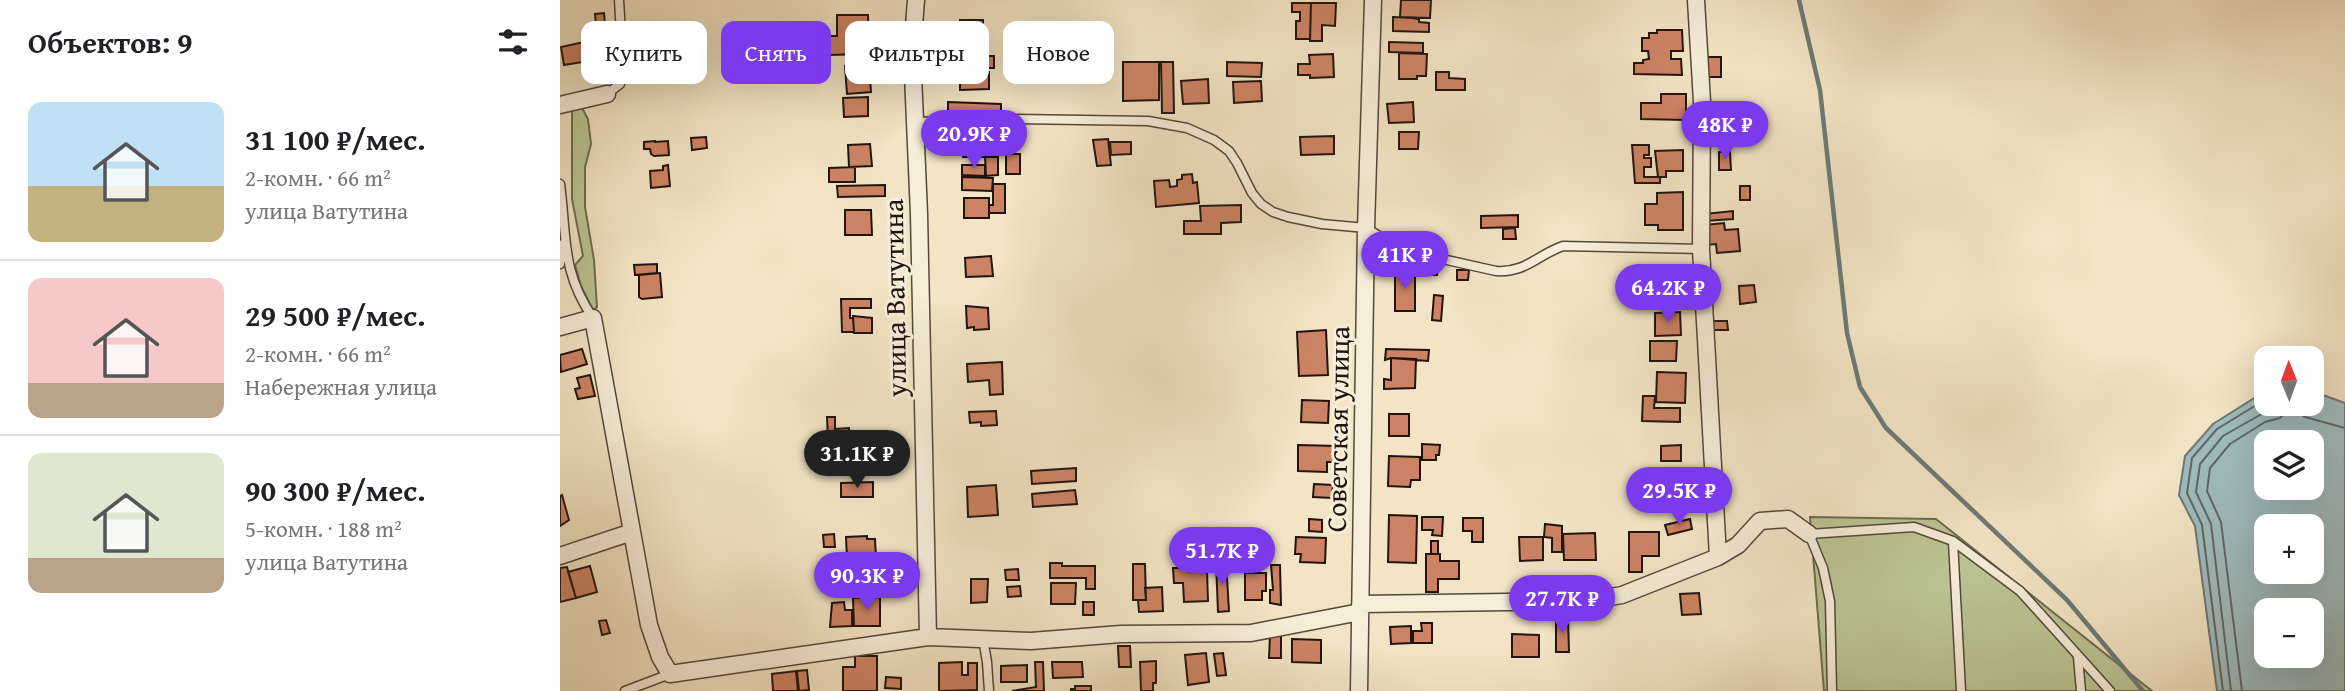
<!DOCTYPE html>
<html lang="ru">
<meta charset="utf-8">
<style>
:root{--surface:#fff;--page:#f2f2f2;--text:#202124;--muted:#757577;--line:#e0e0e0;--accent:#7c3aed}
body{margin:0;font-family:"Gentium Book Plus",serif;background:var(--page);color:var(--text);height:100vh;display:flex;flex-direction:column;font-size:26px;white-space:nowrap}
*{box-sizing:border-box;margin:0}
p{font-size:23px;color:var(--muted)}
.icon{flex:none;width:38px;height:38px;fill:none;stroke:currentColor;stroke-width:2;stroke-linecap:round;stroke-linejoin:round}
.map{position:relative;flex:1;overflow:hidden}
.side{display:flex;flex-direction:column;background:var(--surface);width:560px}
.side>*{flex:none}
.top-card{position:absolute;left:21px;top:21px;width:665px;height:63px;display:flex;gap:14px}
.needle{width:46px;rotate:359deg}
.buttons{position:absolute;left:1694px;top:346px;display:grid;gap:14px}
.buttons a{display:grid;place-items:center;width:70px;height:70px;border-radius:14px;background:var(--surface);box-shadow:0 7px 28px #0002;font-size:35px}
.price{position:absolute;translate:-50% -60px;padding:0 16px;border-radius:24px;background:var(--accent);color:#fff;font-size:23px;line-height:46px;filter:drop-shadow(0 2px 4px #0008)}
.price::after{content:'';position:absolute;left:50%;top:42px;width:21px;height:16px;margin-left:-10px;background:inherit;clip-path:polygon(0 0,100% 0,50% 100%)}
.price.active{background:#222;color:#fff}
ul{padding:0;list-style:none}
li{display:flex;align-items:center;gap:21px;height:175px;padding:0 28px}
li+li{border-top:2px solid var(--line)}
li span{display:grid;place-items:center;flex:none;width:196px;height:140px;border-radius:14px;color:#555}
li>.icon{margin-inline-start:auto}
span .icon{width:84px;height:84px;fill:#fffc;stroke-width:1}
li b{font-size:30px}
h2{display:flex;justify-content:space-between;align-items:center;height:84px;padding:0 28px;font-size:30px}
.chip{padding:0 24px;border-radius:14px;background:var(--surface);box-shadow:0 7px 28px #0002;font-size:24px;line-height:63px}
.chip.active{background:var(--accent);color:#fff}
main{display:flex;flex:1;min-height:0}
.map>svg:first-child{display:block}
</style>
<main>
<section class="side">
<h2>Объектов: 9<svg class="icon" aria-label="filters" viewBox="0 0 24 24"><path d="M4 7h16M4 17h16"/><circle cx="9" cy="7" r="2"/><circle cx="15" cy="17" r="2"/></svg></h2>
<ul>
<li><span style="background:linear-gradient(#bfe0f5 60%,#c2b280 0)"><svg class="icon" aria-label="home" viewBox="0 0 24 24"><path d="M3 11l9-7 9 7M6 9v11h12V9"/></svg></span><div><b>31 100 ₽/мес.</b><p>2-комн. · 66 m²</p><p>улица Ватутина</p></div></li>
<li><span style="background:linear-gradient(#f6c9c9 75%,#b9a48a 0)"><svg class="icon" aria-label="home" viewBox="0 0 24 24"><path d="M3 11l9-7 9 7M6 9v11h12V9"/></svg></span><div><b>29 500 ₽/мес.</b><p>2-комн. · 66 m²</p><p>Набережная улица</p></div></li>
<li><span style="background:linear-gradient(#dfe7d0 75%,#b9a48a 0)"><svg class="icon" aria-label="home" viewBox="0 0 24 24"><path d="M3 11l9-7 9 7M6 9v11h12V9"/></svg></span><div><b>90 300 ₽/мес.</b><p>5-комн. · 188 m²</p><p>улица Ватутина</p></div></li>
</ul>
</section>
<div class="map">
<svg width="1785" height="691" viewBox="0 0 1785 691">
<rect width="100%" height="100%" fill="#f2e4c4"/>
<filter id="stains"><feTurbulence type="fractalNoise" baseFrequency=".00286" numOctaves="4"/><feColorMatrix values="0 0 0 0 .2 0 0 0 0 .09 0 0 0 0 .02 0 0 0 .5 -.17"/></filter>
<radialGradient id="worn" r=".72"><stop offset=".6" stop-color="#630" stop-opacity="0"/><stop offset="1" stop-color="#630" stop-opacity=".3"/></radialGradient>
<!-- green -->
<path fill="#bbc494" stroke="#6e6c51" stroke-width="2" d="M21,106L28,119L31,144L25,167V207L34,260L37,307L33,310L21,286L15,265L23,256L12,199V110Z
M1250,517L1376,519L1592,691H1264Z"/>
<!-- water -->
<path fill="#9fbcbe" stroke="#6d7978" stroke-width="2" fill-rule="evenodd" d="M1752,391L1785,403V691H1657L1635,526L1619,495L1625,456L1653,424L1696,397L1706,396V404H1752ZM1706,443H1752V488H1706ZM1706,527H1752V572H1706ZM1706,611H1752V656H1706Z"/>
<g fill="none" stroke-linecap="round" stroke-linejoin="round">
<!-- shore -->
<path stroke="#606866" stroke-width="2" d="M1663,691L1642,525L1627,493L1632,458L1657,429L1698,404L1706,403
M1671,691L1651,524L1636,492L1640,464L1663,436L1719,404
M1682,691L1661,522L1647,491L1650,468L1670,444L1705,422L1720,418L1730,408L1745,417L1785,428"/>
<!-- stream -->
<path stroke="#6d7978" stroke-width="4.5" d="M1239,0L1260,90L1287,333L1300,387L1326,428L1507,600L1583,691"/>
</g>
<!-- building -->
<path fill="#cc8365" stroke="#21140e" stroke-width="2" d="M841,0H871L870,18L840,17Z
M732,3H751L750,39H736V21H740V12H732Z
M751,3H776L775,26L762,25V41H750Z
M44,13L46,36L37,37L35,14Z
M277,15H308L309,54L267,55V36H277Z
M833,17L852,18L859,19V22L869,23V32L833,31Z
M400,20H423V48H415V56H400Z
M1097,30H1122L1123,51H1111V59H1121L1122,75L1074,74V63H1083V60L1089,59L1088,51H1082V38H1089V33H1097Z
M24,42L28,61L4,65L1,47Z
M829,42L863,43V53L829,52Z
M839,53L867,54L866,76H857V79H839Z
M773,54L774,77L750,78V75H738V64H750L749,55Z
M396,56H434V68H396Z
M1146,57H1161V77H1147Z
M563,62H599V100L563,101Z
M601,62H613L614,113H602Z
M667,62L702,63L701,77L667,76Z
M309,65L311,92L287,94L285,66Z
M400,72H429V89L400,90Z
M876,72H889V78L905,79V90H876Z
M648,79L649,103L623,104L621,81Z
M701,81L702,101L674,103L673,82Z
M1101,94H1126V120L1081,119V103H1101Z
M308,97V116L284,117L283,98Z
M388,102L441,104V114L388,112Z
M853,102L854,122L829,123L827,104Z
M403,131H427V157H403Z
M839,132H859L858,149H839Z
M1160,135L1184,136V145L1159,144Z
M774,136V154L741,155L740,137Z
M146,137L147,148L132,150L131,138Z
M548,139L551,165L537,166L533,140Z
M95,141V142L108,141L109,155L94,156L91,154L90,149H84V142Z
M550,142H571V154L551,155Z
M310,144L312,166L289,167L288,145Z
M1072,145H1089V155H1084V158H1091V167H1084V177H1100V183H1075Z
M1123,150V171H1106V177H1098L1095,151Z
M1159,152H1170L1171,170H1159Z
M446,154H460V174H446Z
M425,157H438V175L426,176Z
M108,165L110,186L91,188L90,171L103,170V166Z
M402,165H425V176L402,175Z
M295,167V182H269V168Z
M632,174L633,183L637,182L639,203L596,207L594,181L609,180L610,187L617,186V180L622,179V175Z
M402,177L433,178L432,191L402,190Z
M433,184H445V213H429V205H433Z
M325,185V196L278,197L277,186Z
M1180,186H1190V200H1180Z
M1123,192V230H1098V225H1085V204H1097V193Z
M404,198H429V218H404Z
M681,205V222L661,223V234H624V221H641L640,206Z
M285,210H311L312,235H285Z
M1173,211V219L1145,221V214Z
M958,215V227L921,228V216Z
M1164,223L1165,230L1178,229L1180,251L1157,253L1156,244L1147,245L1145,225Z
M955,228L956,239H943V229Z
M431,256L433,276L406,277L405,258Z
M97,264V273L75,275L74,265Z
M864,265L878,266L877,275H864Z
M1091,265H1123V284L1106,285V293H1083V281H1091Z
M897,270H909L908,280H897Z
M855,271V311H835V272Z
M100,273L102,297L82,299L79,297V275Z
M1194,285L1196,302L1180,304L1179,286Z
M1083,293H1120V305H1083Z
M874,295L883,296L881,321L872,320Z
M281,299H311V308H290V318H293L294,332H282Z
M406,306L428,308L429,329L414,330V327L407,328Z
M1120,312L1121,335L1095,336V313Z
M293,316L312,318V333H294Z
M1153,321H1167L1168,330H1153Z
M766,330L768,375L739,376L737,332Z
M1090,341H1117L1116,361H1090Z
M22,349L27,364L1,372L0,355Z
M826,349L869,350L868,361L831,358L825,360Z
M831,358L856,359L855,388L824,389V379L831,380Z
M442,362L443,394L430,395L429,380L408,382L407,364Z
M1097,372L1126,373L1125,403L1096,402Z
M30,375L35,396L18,399L15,389L20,388L17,378Z
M1083,396H1095L1094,408H1120V422L1082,421Z
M742,400L769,401L768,423L741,422Z
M436,411L437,425L421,426V422L410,423L409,412Z
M829,414H849V436H829Z
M267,417H275V429L289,428L290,439L268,440Z
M862,444L880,445L879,455H876V460H862Z
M738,445L777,446V462H767V472L738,471Z
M1121,445V461H1101V446Z
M829,456L860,457V480H851L850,487L828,486Z
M516,468V481L472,484L471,471Z
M313,482V497H281V483Z
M754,484L773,485L772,498L753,497Z
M436,485L438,515L408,517L407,487Z
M515,490L517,504L473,507L472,494Z
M2,495L9,520L0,526V496Z
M829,515L857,516L856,563L828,562Z
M862,517H883L882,536L872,535L873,530H862Z
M903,518H923V542H912V531H903Z
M749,519L762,520V532L749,531Z
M1130,519L1132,529L1108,535L1105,525Z
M985,524L1002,526V552H992V538L984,537Z
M1069,532H1099V556H1082V572H1069Z
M1035,533L1036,560H1004L1003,534Z
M274,534L275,547H264L263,535Z
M307,536V539H315L316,559L287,560L286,537Z
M736,537L766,538L765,563L740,562L741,554H735Z
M959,537H983V560L960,561Z
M871,541H878V554H871Z
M866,554H880V561H899V579H878V592H866Z
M656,561H666L669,611L658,612Z
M490,563H502V566H535V589H526V578H490Z
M573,564H585L586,600H573Z
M711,565H720L721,605L710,603V590H713Z
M30,566L37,592L16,598L8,572Z
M7,567L16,598L0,602V568Z
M613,568H629V572L647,571L648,601L624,602L623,583H614Z
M458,569L459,580H446L445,570Z
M685,573H706V591H702V600H685Z
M411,579H428L427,602L411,603Z
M491,583H516L515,604H491Z
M460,586L461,596L448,597L447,587Z
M602,587L603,611L579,612L578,600H586L585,588Z
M1139,593L1141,614L1122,615L1120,594Z
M320,597V626H294L293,598Z
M284,602L285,610H292V626L270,627L272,603Z
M523,602H534V615H523Z
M996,618H1008L1009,652H996Z
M46,620L50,633L42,635L39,621Z
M861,623H872V643H853V631H862Z
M851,626V643L831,644L830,627Z
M952,634L979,635V657H952Z
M710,636H721V658H709Z
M732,639L761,640V663L732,662Z
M558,646H570L571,667H559Z
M646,653L649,682L628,685L625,655Z
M663,653L666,675L657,676L654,654Z
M295,656H317V691H283V667H295Z
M596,661V683H593V691H581L580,662Z
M402,662V675H408V663H417V690L379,691V663Z
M475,662H483L484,691H452L476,687Z
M492,662H522L523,677L493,678Z
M467,665V682H441V666Z
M247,670L249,690L239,691L237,671Z
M236,671L238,691H213L212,674Z
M326,677L341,678V689L325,688Z
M515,686H531V691H511V689H515Z"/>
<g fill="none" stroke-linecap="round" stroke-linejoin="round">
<defs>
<path id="lane" d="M47,94L60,84L63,68L59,0
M354,122L456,119L588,121L627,128L654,140L669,151L677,163L692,193L701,204L713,212L728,217L762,224L806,228L822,238L851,252L936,271C966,273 977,255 1003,246L1141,249
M0,184C7,237 1,272 33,318
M0,264L3,244
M1393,541L1401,691
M423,639L427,662L429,691
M1518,657L1521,691
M65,691L110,674
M1272,691L1270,601L1263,568L1249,534L1354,527L1393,541L1460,591L1550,691"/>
<path id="street" d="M356,0L352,52L359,214L368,637
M1136,0L1142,102L1141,249L1158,557
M0,105L47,94
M0,327L33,318L89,625L100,657L110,674L368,637L471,641L561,634L691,633L800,612
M0,556L72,532
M800,604L1026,601L1062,595L1158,557L1178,545L1200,521L1228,519L1249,534
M799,691L806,228L813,0"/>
</defs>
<!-- lane casing -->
<use href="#lane" stroke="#55483c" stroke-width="11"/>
<!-- street casing -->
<use href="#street" stroke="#55483c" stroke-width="19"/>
<!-- lane -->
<use href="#lane" stroke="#f7edd9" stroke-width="8"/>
<!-- street -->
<use href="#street" stroke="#f7edd9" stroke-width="16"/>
</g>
<g text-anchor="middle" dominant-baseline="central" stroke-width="6" stroke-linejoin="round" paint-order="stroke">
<!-- street labels -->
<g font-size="28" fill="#21140e" stroke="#f7edd9">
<text transform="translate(334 298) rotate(-91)">улица Ватутина</text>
<text transform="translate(777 429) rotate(-89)">Советская улица</text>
</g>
</g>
<rect width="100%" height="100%" filter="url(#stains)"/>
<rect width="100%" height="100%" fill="url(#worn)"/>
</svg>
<div class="buttons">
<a><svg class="needle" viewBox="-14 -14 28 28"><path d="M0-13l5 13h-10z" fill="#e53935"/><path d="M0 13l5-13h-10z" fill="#757577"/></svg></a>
<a><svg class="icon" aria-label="layers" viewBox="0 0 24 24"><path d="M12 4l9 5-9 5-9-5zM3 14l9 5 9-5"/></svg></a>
<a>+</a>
<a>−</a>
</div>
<b class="price" style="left:1165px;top:161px">48K ₽</b>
<b class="price" style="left:414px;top:170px">20.9K ₽</b>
<b class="price" style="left:845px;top:291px">41K ₽</b>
<b class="price" style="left:1108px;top:324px">64.2K ₽</b>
<b class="price active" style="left:297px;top:490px">31.1K ₽</b>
<b class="price" style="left:1119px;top:527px">29.5K ₽</b>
<b class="price" style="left:662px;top:587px">51.7K ₽</b>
<b class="price" style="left:307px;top:612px">90.3K ₽</b>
<b class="price" style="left:1002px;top:635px">27.7K ₽</b>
<div class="top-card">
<a class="chip">Купить</a>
<a class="chip active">Снять</a>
<a class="chip">Фильтры</a>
<a class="chip">Новое</a>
</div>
</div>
</main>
